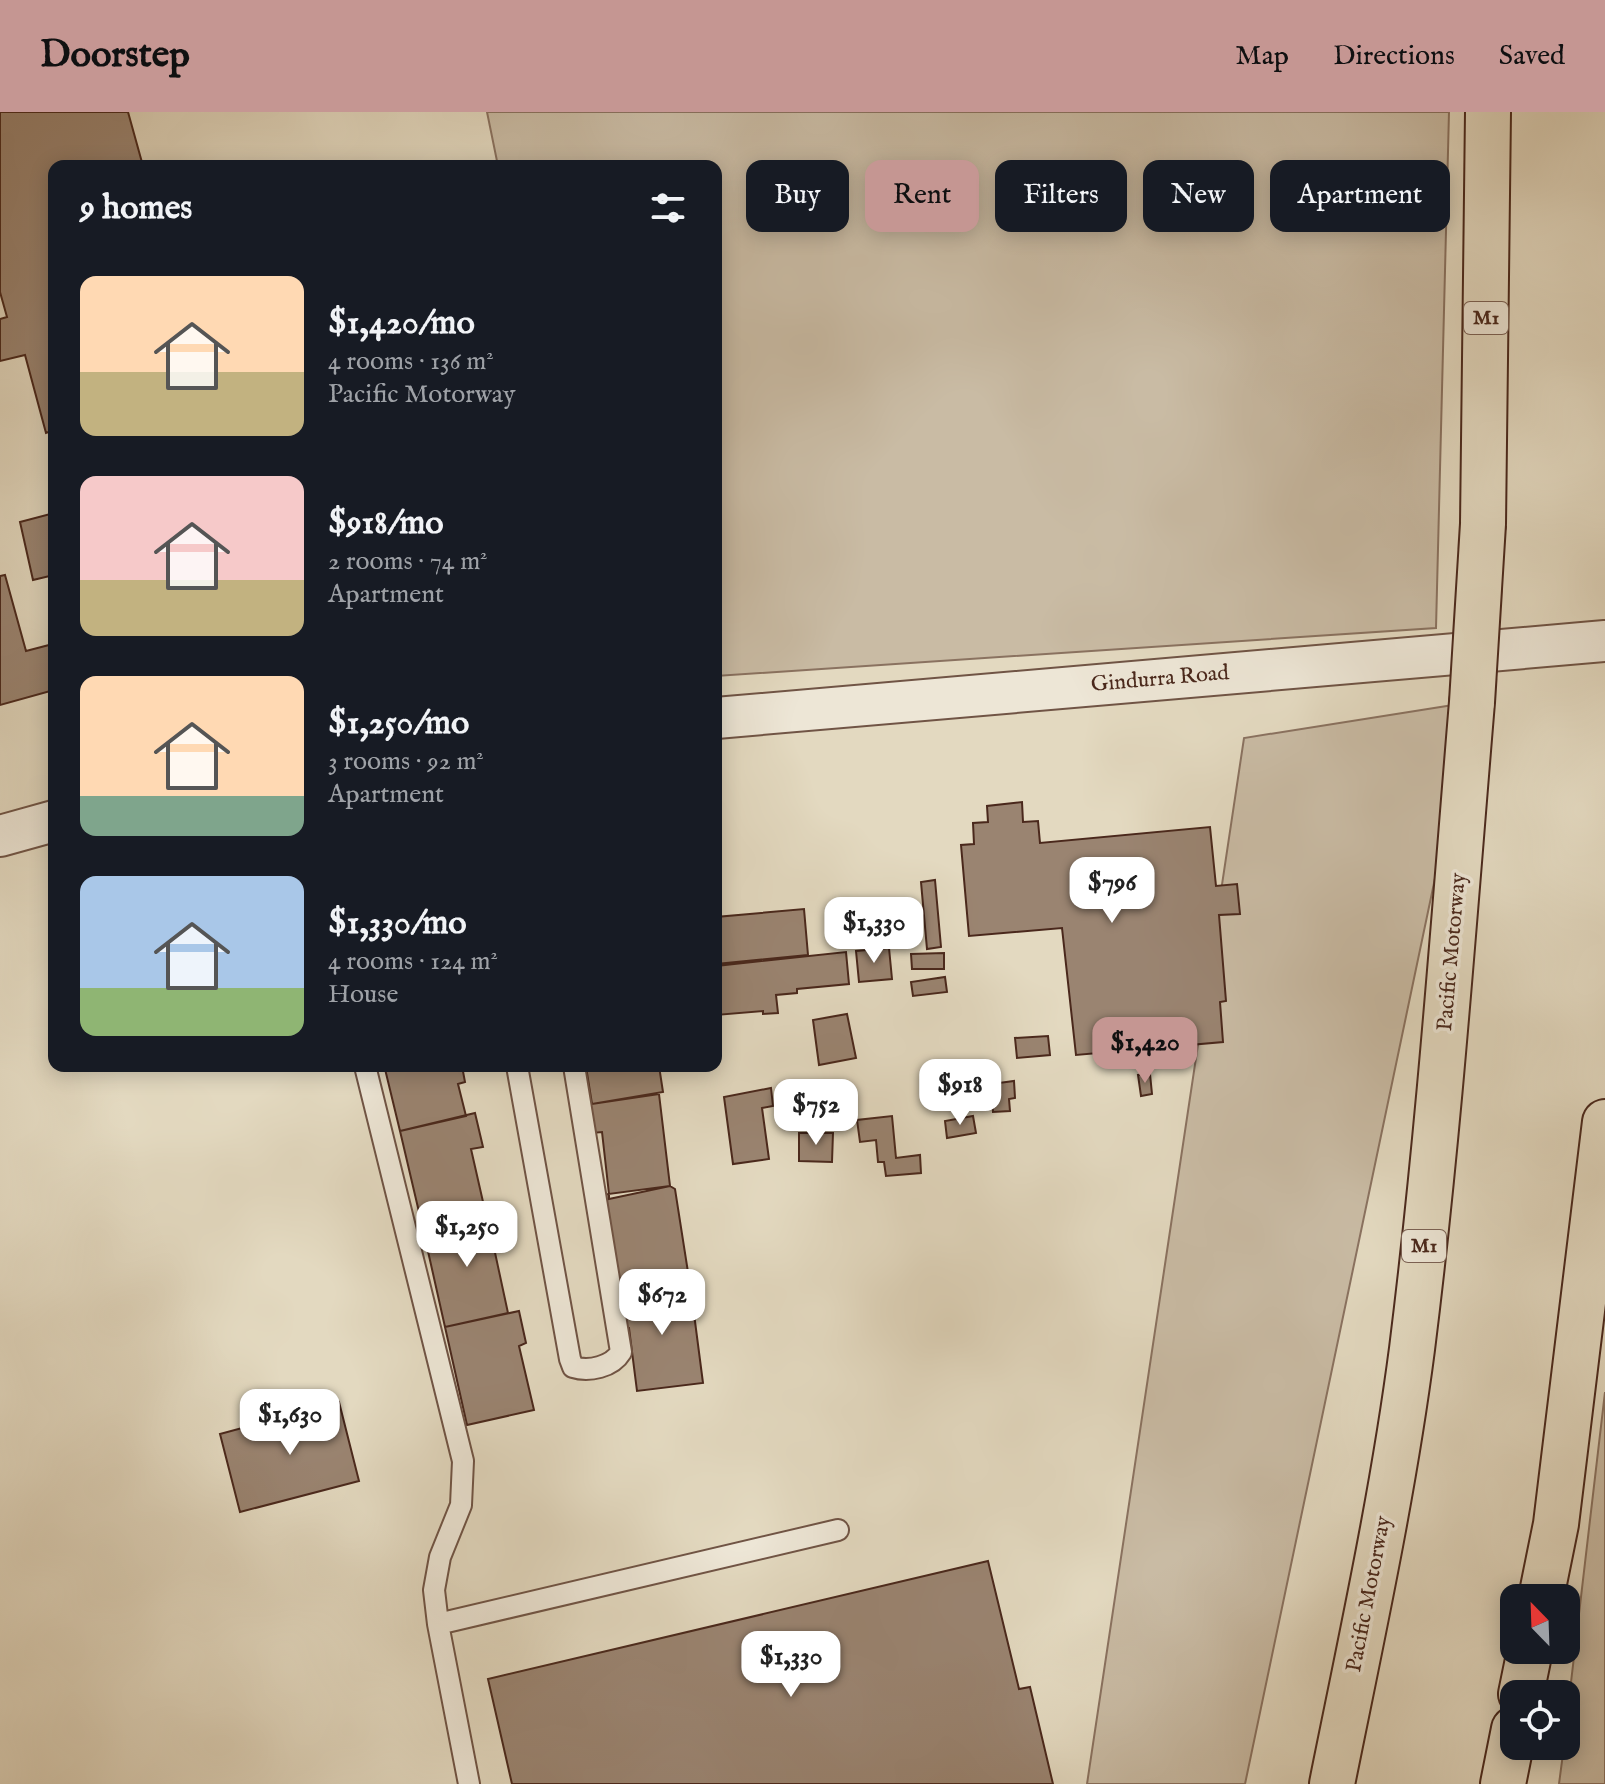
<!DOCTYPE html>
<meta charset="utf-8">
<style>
:root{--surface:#171b24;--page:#242831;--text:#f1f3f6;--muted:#9ea1a6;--accent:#c59692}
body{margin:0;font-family:"IM FELL English",serif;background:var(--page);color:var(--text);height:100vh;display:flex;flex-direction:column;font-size:30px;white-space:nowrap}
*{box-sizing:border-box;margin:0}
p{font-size:26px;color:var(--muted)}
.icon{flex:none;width:44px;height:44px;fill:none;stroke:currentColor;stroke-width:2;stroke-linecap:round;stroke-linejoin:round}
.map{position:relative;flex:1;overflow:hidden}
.drawer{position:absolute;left:48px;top:48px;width:674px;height:912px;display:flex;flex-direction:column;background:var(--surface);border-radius:16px;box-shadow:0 4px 20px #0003}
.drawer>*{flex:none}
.guide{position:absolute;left:746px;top:48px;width:738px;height:72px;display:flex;gap:16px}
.needle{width:52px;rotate:337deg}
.controls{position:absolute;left:1500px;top:1472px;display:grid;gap:16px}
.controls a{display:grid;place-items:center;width:80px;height:80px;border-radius:16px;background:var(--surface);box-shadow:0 4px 20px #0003;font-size:40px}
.price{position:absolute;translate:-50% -68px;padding:0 18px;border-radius:16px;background:#fff;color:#222;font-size:26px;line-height:52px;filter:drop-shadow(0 2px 4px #0008)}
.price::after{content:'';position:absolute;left:50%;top:48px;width:24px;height:18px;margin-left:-12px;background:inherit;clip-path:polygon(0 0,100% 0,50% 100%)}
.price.on{background:var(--accent);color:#111}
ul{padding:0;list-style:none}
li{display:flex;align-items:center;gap:24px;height:200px;padding:0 32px}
li span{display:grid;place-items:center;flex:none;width:224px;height:160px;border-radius:16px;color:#555}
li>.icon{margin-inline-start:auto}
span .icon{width:96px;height:96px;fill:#fffc;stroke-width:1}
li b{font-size:34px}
h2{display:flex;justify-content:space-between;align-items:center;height:96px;padding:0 32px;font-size:34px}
.pill{padding:0 28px;border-radius:16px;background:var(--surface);box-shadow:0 4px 20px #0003;font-size:28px;line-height:72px}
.pill.on{background:var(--accent);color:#111}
header{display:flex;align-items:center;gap:48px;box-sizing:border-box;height:112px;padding:0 40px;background:var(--accent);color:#111}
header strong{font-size:38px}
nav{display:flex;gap:44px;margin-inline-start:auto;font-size:28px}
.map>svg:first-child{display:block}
</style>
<header>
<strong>Doorstep</strong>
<nav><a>Map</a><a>Directions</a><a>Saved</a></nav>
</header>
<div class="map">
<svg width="1605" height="1672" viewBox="0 0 1605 1672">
<rect width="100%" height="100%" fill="#e3d9c0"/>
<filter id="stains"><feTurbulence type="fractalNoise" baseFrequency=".0025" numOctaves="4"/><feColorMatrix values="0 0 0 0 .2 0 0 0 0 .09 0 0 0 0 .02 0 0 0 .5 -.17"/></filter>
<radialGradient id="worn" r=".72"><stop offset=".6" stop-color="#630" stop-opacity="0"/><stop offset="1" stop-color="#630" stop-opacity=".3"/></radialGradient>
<!-- green -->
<path fill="#c9bba4" stroke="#8a7260" stroke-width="2" d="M487,0H1449L1436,516L716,564V54H498Z
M1472,590L1245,1672H1087L1244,626Z
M1605,1280V1672H1559L1564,1634H1566V1613Z"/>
<!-- building -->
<path fill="#9a8471" stroke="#4a281c" stroke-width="2" d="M0,0H128L143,54H54V318L46,321L25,243L0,249V207L7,205L0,180Z
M54,401V463L33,468L20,410Z
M5,463L26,539L49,533L54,551V578L0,593V464Z
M1022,690L1023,710L1038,709L1040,731L1210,715L1216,774L1237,772L1240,802L1219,803L1226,889L1220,890L1223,930L1076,943L1062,816L969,824L961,733L974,732L973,711L988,710L987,694Z
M935,768L941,835L927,837L921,770Z
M804,797L808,843L716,852V805Z
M889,836L892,867L859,870L856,839Z
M846,840L849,872L797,877V881L776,883L778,901L763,902V899L716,903V854Z
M944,841V857H912L911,842Z
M945,865L947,880L913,884L911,870Z
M847,902L856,946L819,953L813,908Z
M1048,924L1050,943L1017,946L1015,926Z
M397,954H462L465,970L458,972L466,1004L400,1019L385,957Z
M578,954H659L663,980L592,992L587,961L580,962Z
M1150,962L1152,982L1141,984L1138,963Z
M1014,969L1015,986L1009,987L1010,999L993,1000L991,972Z
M771,976L773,994L762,996L769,1047L733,1052L724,985Z
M659,982L670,1074L609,1082L602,1020L592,1021L589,990L592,992Z
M811,988L813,1010L785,1012L783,990Z
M475,1001L483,1035L471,1037L486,1103L423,1117L400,1019Z
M892,1004L896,1046L920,1043L921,1061L886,1064L884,1050H878L876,1028L860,1030L857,1008Z
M973,1004L976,1021L947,1026L945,1009Z
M799,1021H833L832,1050L799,1049Z
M670,1074L675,1077L690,1173L620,1183L598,1083L609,1082V1087Z
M496,1101L504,1133L494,1136L508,1201L445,1215L423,1117Z
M690,1171L703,1271L637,1279L629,1216L618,1217L620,1183Z
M519,1199L526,1231L519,1234L534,1298L467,1313L445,1215Z
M339,1290L359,1369L240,1400L220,1322Z
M988,1449L1019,1577L1030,1575L1053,1672H512L488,1567Z"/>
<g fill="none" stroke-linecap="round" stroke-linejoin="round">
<defs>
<path id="lane" d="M365,954L463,1349L461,1393L440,1445L434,1478L438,1512L838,1418
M517,954L570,1247L573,1255C589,1260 612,1255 621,1240L574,954
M438,1512L469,1672"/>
<path id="street" d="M716,606L1605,529
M0,724L54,709"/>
<path id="highway" d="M1483,412L1488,0
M1541,1486L1556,1412L1605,1010
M1521,1582L1530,1538
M1332,1672C1361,1528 1393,1383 1412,1237C1439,1022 1454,806 1472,590
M1503,1672L1514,1617"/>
</defs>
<!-- lane casing -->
<use href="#lane" stroke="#705445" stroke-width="24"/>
<!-- street casing -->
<use href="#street" stroke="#705445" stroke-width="44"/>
<!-- highway casing -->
<use href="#highway" stroke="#4a281c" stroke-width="48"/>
<!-- lane -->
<use href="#lane" stroke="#ede6d6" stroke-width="20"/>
<!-- street -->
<use href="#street" stroke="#ede6d6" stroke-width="40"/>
<!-- highway -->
<use href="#highway" stroke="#e3d9c0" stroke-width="44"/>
<defs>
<path id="highway-bridge" d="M1472,590L1483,412"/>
</defs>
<!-- highway-bridge casing -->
<use href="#highway-bridge" stroke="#4a281c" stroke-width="48" stroke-linecap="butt"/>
<!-- highway-bridge -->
<use href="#highway-bridge" stroke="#e3d9c0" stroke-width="44"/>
</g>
<g text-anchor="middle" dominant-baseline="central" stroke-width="7" stroke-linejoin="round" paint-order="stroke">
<!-- shield labels -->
<g fill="#ede6d6" stroke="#7b6154" stroke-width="2">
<rect x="1464" y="190" width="44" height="32" rx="6"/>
<rect x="1402" y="1118" width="44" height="32" rx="6"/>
</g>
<g font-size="20" font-weight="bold" fill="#4a281c">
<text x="1486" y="206">M1</text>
<text x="1424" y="1134">M1</text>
</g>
<!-- street labels -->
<g font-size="22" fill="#4a281c" stroke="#ede6d6">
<text transform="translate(1160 567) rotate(-5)">Gindurra Road</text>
<text transform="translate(1452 840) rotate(-85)">Pacific Motorway</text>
<text transform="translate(1369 1482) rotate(-79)">Pacific Motorway</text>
</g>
</g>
<rect width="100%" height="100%" filter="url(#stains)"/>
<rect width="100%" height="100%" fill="url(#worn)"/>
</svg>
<div class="controls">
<a><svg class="needle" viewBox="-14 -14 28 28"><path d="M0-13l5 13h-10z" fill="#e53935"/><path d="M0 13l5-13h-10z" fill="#9ea1a6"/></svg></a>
<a><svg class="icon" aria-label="locate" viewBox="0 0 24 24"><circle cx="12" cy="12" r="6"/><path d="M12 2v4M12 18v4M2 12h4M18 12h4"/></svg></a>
</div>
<b class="price" style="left:1112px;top:813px">$796</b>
<b class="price" style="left:874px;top:853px">$1,330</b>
<b class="price on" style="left:1145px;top:973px">$1,420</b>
<b class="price" style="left:960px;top:1015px">$918</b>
<b class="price" style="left:816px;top:1035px">$752</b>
<b class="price" style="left:467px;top:1157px">$1,250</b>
<b class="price" style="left:662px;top:1225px">$672</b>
<b class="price" style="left:290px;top:1345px">$1,630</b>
<b class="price" style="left:791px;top:1587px">$1,330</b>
<div class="guide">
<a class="pill">Buy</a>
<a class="pill on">Rent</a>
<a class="pill">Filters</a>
<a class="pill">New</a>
<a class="pill">Apartment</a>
</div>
<section class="drawer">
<h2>9 homes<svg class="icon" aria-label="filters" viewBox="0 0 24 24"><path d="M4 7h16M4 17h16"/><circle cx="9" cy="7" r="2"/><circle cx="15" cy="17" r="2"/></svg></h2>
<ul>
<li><span style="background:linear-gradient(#ffd9b3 60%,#c2b280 0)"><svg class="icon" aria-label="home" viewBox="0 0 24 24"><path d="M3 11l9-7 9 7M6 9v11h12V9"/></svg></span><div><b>$1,420/mo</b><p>4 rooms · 136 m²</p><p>Pacific Motorway</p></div></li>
<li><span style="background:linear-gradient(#f6c9c9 65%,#c2b280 0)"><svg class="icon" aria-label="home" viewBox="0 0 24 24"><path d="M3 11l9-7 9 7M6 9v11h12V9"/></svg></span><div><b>$918/mo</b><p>2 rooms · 74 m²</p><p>Apartment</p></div></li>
<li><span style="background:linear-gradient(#ffd9b3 75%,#7fa58c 0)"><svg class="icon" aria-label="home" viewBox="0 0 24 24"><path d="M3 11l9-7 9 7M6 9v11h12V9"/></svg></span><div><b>$1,250/mo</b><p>3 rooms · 92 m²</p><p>Apartment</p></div></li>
<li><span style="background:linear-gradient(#a9c7e8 70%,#8fb573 0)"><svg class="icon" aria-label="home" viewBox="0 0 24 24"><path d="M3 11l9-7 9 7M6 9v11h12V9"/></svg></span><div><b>$1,330/mo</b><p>4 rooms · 124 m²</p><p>House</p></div></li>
</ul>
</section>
</div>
